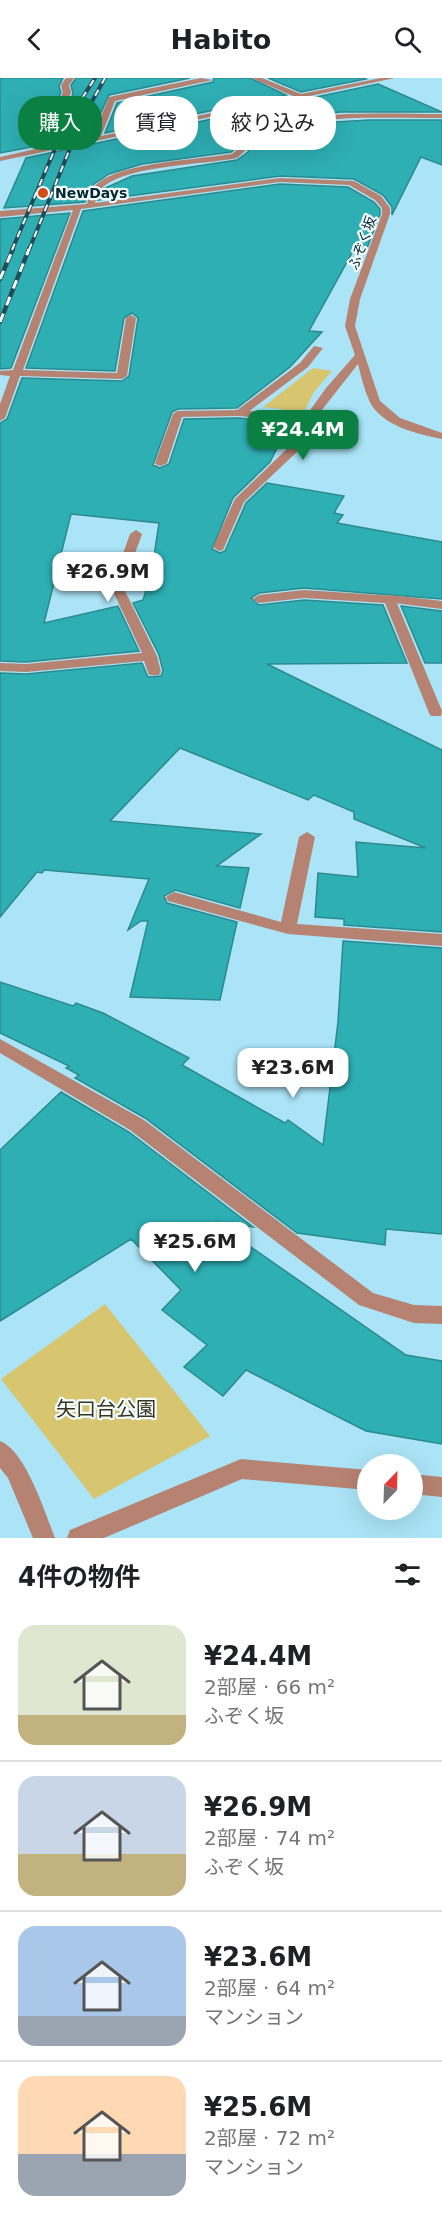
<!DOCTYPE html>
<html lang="ja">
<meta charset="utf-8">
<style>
:root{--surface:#fff;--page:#f2f2f2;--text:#202124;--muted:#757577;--line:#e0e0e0;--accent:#0b8043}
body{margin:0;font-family:"DejaVu Sans","Noto Sans JP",sans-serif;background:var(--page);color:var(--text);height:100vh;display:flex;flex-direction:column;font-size:22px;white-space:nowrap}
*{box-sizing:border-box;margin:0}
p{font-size:20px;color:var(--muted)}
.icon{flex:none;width:33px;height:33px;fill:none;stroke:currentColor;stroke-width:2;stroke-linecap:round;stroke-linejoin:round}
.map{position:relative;height:1460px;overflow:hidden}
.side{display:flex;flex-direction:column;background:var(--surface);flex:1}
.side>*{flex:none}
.top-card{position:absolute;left:18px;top:18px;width:406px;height:54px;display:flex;gap:12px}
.needle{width:39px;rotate:23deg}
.tools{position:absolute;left:357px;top:1376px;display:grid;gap:12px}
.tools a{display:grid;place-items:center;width:66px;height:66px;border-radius:50%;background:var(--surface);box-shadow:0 6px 24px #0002;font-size:30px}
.price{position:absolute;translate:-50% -51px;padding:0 14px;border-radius:12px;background:#fff;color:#222;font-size:20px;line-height:39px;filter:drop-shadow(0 2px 3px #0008)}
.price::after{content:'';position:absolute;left:50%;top:36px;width:18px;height:14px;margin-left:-9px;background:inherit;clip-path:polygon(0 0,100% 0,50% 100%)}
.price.current{background:var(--accent);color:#fff}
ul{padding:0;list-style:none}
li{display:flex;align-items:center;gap:18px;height:150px;padding:0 18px}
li+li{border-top:2px solid var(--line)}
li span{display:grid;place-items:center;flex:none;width:168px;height:120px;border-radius:18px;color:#555}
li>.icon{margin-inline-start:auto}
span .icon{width:72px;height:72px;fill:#fffc;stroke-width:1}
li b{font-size:26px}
h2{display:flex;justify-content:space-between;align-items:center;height:72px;padding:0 18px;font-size:26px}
.pill{padding:0 21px;border-radius:24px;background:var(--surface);box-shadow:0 6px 24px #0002;font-size:21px;line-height:54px}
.pill.current{background:var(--accent);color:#fff}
header{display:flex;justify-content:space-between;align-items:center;height:78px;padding:0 18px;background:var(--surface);font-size:27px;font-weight:800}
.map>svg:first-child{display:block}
</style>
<header><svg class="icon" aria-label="back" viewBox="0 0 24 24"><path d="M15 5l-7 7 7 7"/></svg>Habito<svg class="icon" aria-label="search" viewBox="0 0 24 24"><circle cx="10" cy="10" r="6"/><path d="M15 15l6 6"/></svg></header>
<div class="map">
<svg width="442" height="1460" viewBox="0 0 442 1460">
<rect width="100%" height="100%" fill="#aae4f6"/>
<!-- green -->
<path fill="#d7c66f" d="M313,290L332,293L314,314L304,334L263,329Z
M105,1226L210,1358L94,1421L1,1301Z"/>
<!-- building -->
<path fill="#2eafb4" stroke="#2c8a8e" stroke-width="1.5" d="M0,0H63L59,8L61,15L35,62L37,68L0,75Z
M76,0H190L109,17L91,57L48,66L47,63L73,16L71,7Z
M214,0H250L286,17L105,55L117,25L213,4Z
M268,0H364L366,1L301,14Z
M378,6L442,34H340L289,41L241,56L236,70L231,74L142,86L109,96L94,106L85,124L4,130L26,80Z
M369,42H442V87L421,79L392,137V129L383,117L354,101L280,98L98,122L105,110L132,98L237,82L248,74L251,63L272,55L319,45Z
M280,106L348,109L374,124L380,131V136L366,173L352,175L309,253L322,254L290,289L237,330L178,331L172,334L153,387L160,390L169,386L184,341L240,340L289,346L270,384L233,420L212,471L220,475L225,473L246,425L267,405L344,418L334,435L343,437L337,445L442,464V521L304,510L259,515L251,520L259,527L304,522L383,527L407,585L267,586L442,672V854L344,847V841L315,839L318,795L358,799L356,764L426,770L354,741V734L314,717L308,722L180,670L110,743L261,756L217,788L249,790L240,830L175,812L164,818L167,825L237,844L220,922L130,919L148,843H141L128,852L149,801L44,792L42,795L37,794L0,839V595L26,596L142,585L148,599L161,598L163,593L159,577L133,525L143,522L151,497L159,445L71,436L44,545L118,528L139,573L26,584L0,583V345L7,341L22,300L122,303L129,298L138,240L132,235L124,240L115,293L26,290L83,133Z
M70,135L11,290L0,291V141Z
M401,528L442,533V585H425Z
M343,863L442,870V1156L386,1151L385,1167L297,1155L145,1040L75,1000L79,997L66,990L69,988L0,955V904L73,928L76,925L103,935L189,980L182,987L285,1045L288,1042L323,1067L338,944Z
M61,1014L129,1054L253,1149L215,1144L406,1277L442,1283V1366L366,1353L246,1292L223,1318L184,1289L207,1267L162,1232L181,1212L131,1161L0,1243V1072Z"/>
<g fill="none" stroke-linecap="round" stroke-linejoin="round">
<!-- lane -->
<path fill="#b68271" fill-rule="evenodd" d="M314,268L323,270L308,289L244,337H236V333L300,285Z
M178,333L183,336L167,385L161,388L157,387L155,385L173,336Z
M304,512L394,518L442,633L441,638H431L429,635L385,525L304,520L259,525L253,521L259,517Z
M307,754L315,759L297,846L442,856V868L288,856L168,823L166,819L174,814L281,844L299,759Z
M0,961L144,1042L373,1215L414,1227L442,1228V1246L414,1245L359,1227L130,1052L0,975Z
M241,1381L368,1392V1412L242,1401L104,1460H67L70,1452Z
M412,1396L442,1399V1419L412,1416Z"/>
<!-- street -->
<path fill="#b68271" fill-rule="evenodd" d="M66,0H74L69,7L71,15L45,63L47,69L93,59L109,19L201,0L213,2L115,23L101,58L293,18L252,0H262L301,16L381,0H395L0,83V79L40,70L37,63L63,15L61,7Z
M442,36V40C379,41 307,34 249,61L246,72L237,80C201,87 132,87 104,108C99,112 97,119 95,125L280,100L354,103L381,118L390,130V136L360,221L355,248L380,323L400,340L442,355V361C418,356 380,348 369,322C364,311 361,298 358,286L314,342L300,371L244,424L223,472L219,473L213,469L235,421L291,367L302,345L240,338L178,339L173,336L178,333L240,332L306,338L326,310L355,277L345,248L350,221L382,136V130L375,122L349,107L280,104L81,131L23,292L117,295L126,240L131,237L136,240L127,298L122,301L20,298L5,340L0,343V326L10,298L0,297V293L13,292L73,132L0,139V133L87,126C89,119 91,110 98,105C124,84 197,82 232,76L238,71L242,58C303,30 376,36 442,36Z
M136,452L142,456L123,509L157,578L161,594L159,597H149L144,583L26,594L0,593V585L26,586L142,575L111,509L130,456Z
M390,517L442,523V531L386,524L384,521Z
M0,1363C26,1373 45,1435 55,1460H33L8,1400L0,1390Z"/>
<defs>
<path id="rail-far1" d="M12,172L65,47L95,0
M29,172L81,43L105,0"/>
<path id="rail" d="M0,201L13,171
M0,244L29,171"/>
</defs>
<!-- rail-far1 casing -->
<use href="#rail-far1" stroke="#244c57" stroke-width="4"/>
<!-- rail casing -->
<use href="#rail" stroke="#244c57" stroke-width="4.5"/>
<!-- rail-far1 -->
<use href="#rail-far1" stroke="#f3fcff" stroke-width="2" stroke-dasharray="7" stroke-linecap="butt"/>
<!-- rail -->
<use href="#rail" stroke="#f3fcff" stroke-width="3" stroke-dasharray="9" stroke-linecap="butt"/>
</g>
<!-- markers -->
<circle fill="#d24c17" stroke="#f3fcff" stroke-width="2" cx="43" cy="115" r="6"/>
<g text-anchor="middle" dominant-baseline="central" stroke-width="4.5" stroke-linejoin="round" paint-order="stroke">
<!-- far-poi labels -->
<g font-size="14" font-weight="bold" fill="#042731" stroke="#f3fcff" text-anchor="start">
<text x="55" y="115">NewDays</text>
</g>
<!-- far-street labels -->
<g font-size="14" fill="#042731" stroke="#f3fcff">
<text transform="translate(362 165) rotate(-70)">ふぞく坂</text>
</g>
<!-- near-park labels -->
<g font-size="20" fill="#3a351f" stroke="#f3fcff">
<text x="106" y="1331">矢口台公園</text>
</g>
</g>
</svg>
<div class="tools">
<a><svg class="needle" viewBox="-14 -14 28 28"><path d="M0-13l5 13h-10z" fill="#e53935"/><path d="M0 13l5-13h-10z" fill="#757577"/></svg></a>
</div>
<b class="price current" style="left:303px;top:383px">¥24.4M</b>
<b class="price" style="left:108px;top:525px">¥26.9M</b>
<b class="price" style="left:293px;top:1021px">¥23.6M</b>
<b class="price" style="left:195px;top:1195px">¥25.6M</b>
<div class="top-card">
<a class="pill current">購入</a>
<a class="pill">賃貸</a>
<a class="pill">絞り込み</a>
</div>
</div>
<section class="side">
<h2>4件の物件<svg class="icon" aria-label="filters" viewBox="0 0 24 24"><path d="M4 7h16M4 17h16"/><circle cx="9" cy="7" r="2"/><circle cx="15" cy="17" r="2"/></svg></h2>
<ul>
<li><span style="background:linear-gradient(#dfe7d0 75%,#c2b280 0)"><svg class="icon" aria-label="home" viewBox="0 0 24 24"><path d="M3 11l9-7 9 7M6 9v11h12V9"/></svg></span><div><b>¥24.4M</b><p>2部屋 · 66 m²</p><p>ふぞく坂</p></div></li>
<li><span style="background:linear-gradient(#c9d6e8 65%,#c2b280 0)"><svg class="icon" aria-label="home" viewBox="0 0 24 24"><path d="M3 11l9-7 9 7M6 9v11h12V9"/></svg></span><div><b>¥26.9M</b><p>2部屋 · 74 m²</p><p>ふぞく坂</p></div></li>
<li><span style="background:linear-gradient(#a9c7e8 75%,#9aa5b1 0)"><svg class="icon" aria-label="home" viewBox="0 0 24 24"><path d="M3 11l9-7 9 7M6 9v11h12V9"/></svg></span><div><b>¥23.6M</b><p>2部屋 · 64 m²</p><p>マンション</p></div></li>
<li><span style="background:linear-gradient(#ffd9b3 65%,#9aa5b1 0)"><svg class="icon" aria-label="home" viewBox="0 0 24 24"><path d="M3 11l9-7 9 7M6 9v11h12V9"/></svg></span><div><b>¥25.6M</b><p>2部屋 · 72 m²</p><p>マンション</p></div></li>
</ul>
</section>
